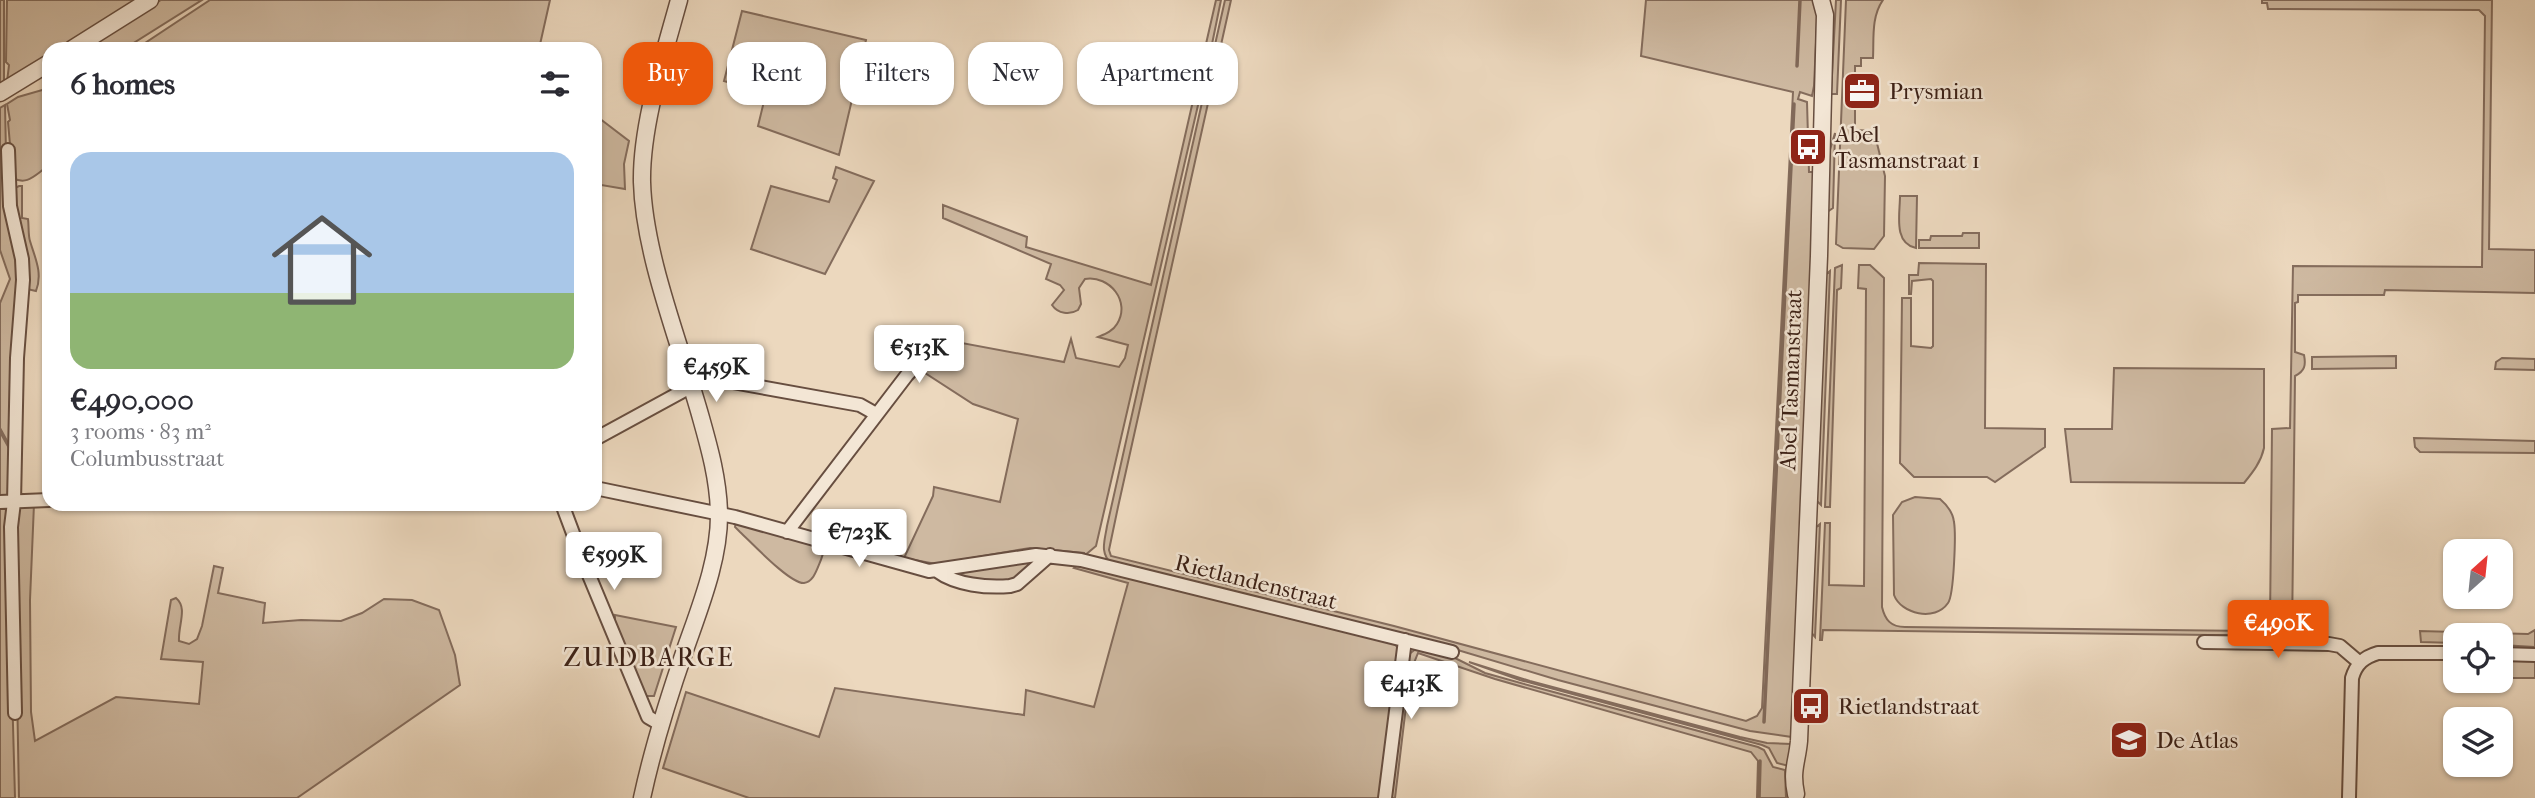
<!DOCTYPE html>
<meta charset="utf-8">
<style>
:root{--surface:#fff;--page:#f7f7f7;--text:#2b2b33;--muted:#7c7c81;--accent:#ea580c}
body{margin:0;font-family:"IM FELL French Canon",serif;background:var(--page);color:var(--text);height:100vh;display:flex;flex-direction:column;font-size:26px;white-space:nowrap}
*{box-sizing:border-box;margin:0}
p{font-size:23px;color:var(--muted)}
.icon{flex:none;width:38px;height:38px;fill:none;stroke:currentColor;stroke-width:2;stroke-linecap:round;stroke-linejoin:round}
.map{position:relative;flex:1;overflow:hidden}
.panel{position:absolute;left:42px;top:42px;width:560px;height:469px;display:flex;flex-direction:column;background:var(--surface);border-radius:21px;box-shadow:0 2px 5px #0004}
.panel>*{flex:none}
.hud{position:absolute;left:623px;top:42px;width:665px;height:63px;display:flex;gap:14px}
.needle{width:46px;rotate:27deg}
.buttons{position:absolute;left:2443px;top:539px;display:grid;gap:14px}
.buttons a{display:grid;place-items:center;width:70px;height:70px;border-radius:14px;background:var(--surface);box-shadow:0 2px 5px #0004;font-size:35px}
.price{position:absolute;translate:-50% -60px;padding:0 16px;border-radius:7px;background:#fff;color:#222;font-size:23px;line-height:46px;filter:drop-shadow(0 2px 4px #0008)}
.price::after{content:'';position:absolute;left:50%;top:42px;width:21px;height:16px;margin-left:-10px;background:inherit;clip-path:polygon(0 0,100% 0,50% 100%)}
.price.on{background:var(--accent);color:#fff}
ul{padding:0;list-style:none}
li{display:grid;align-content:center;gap:14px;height:371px;padding:0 28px}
li span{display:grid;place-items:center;height:217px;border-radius:21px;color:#555}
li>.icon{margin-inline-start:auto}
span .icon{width:126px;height:126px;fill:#fffc;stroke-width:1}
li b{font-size:30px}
h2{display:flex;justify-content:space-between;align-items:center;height:84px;padding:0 28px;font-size:30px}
.chip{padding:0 24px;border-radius:21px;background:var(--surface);box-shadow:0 2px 5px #0004;font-size:24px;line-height:63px}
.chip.on{background:var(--accent);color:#fff}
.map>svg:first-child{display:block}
</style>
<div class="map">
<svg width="2535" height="798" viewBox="0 0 2535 798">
<rect width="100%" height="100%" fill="#ecd8be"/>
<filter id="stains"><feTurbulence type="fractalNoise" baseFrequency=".00286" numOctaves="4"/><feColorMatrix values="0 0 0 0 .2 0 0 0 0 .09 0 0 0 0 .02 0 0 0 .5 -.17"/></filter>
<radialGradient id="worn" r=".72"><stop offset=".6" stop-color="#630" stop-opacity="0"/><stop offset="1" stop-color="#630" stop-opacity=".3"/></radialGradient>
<!-- green -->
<path fill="#ceb9a1" stroke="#846c5c" stroke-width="2" d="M0,0H4V84L0,86Z
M7,0H138L60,49H49V56L7,82L9,65L6,62Z
M161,0H202L124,49H82Z
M210,0H550L539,49H136Z
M1216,0H1221L1211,49L1096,546L1084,556V553L1030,548L936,564L904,558L933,496L934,487L1000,502L1018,419L973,404L922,371L946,340L1064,362L1071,339L1076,358L1119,367L1125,358L1128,345L1098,337C1105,334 1113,331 1117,324C1131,302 1110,275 1085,279L1079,288L1081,304L1078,310C1070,315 1058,314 1052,305L1064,290L1060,285L1046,279L1051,264L943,218V205L1027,237L1026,247L1151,285Z
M1225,0H1231L1118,507L1109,550L1111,556L1394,626L1746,721L1757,716L1762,708L1793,92L1641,56L1646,0H1818L1814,86L1812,96L1800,92L1798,99L1807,102L1809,172H1816L1792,737L1750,731L1558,680L1441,645L1112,564C1099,553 1105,540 1107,526Z
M1836,0H1841L1837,94H1831Z
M1846,0H1883C1871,17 1874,39 1873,58H1861V66H1855V130L1874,131L1885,176L1884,236L1874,249L1843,248L1836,244Z
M2262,0H2492L2489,249L2535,250V293L2385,290L2384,295H2298V302L2295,303V352L2304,355C2306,365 2305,371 2295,376L2292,636L1823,630L1822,640H1820L1825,523H1830L1829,585L1864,586L1866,289L1858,288L1859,265H1870L1884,278L1882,607C1885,620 1891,627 1905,627L2252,631L2253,622L2270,623L2272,429L2290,428L2293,266L2482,267L2485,16L2479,10L2268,9L2267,3H2262Z
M742,11L866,40L839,155L758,126L766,93L724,81Z
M49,88V148L44,169C33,177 26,185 13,178L8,122L10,120L7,104L18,97Z
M5,105L6,153L20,260L12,450L0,428V303L10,279L0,250V108Z
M595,115L629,141L624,164L625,189L595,184Z
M1835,133L1833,208L1827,212L1829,153Z
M836,167L874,181L825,274L751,249L771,186L829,202L837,180L833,178Z
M19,186H22V218L28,219C29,226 28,235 30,241C35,258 43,273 36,291L27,289L13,189Z
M1900,196H1917L1916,248C1893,243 1900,214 1900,196Z
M1963,233H1979V248H1919V240H1930L1931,236H1962Z
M1919,263L1986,264L1985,428L2045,429V447L1995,482L1987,477H1914L1900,463L1902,298H1911V346L1931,348L1933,346V281L1931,279L1912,281L1911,294H1909V275H1918Z
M1842,265L1841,288L1837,290L1830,507H1825L1835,268Z
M1830,271L1821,505L1815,499L1824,276Z
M2396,356V368L2312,369V357Z
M2502,358L2535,359V370L2495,369L2496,362Z
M2114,368L2264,369V448C2261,462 2253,472 2244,483L2071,482L2065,429H2112Z
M0,432L10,450V493L7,497L0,498Z
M2414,438L2535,441V453L2420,452L2415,447Z
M1915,497L1940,499C1947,505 1953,513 1954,522C1956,534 1954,595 1948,603C1935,622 1901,614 1894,595L1893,515L1902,502Z
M34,504L30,600L31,712L35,741L116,697L199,704L203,662L161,659L171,600L176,598C188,608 178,625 179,641L189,644L197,639L202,626L214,566L223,568L218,593L265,603L263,623L301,620L341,621L362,613L384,599L412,600L439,610L455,655L460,685L297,798H19L15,578L17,511L22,506Z
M0,505L7,506L15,798H0Z
M736,522L824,546C824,554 821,560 818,567C815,574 812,582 804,583C790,584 751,542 740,532L735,527Z
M1820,524L1815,637L1809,630L1814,529Z
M1043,558L1018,580L995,584L948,573Z
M1079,563L1394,642L1400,652L1383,798H749L663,768L686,692L819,737L835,688L1024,715L1026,690L1094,707L1128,583L1074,568Z
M615,615L676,627L654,696H645L615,632Z
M2535,630V647L2501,645V635H2455V643L2421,642L2420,631L2528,634Z
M1417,648L1451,656L1485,673L1535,687L1758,747L1764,750L1773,767L1785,770L1786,798H1757L1758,761L1751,752L1495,679L1418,653L1410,673L1395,798H1387L1408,655Z
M2501,658L2535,659V678H2501Z
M1469,662L1530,681L1740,737L1767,743L1791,744L1789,766L1777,763L1769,748L1762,745L1520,680Z"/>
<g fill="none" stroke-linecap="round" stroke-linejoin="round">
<!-- stream -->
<path stroke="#816959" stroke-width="3.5" d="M1797,66L1800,0
M1764,722L1794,104
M1759,798L1760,761"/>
<defs>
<path id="minor" d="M8,150L10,206L22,259L23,280L17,358L14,502L11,527L15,713
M595,439L705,379H716L860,405L876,414
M595,488L735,517L929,571L1036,555L1081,560L1452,652
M0,502L49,500
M562,504L586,568L648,717L660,724
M787,532L907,375L941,338
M937,571C956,585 987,588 1010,586L1017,584L1050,555
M2204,642L2329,644L2340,646L2360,663
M2501,654L2535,655
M1385,798L1405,640
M2349,798L2352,678C2356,664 2364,657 2378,653H2455"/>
<path id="tertiary" d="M72,49L150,0
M0,93L49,63
M1796,794C1791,770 1797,763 1799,741L1819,256L1825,15L1821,0
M642,798C653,747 668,699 685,650C700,607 720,558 719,512C718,479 710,450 701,418C681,346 644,256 642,182C641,125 664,55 679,0"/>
</defs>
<!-- minor casing -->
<use href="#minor" stroke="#674e40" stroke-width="16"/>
<!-- tertiary casing -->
<use href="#tertiary" stroke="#674e40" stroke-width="19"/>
<!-- minor -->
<use href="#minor" stroke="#f3e6d5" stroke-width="12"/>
<!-- tertiary -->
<use href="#tertiary" stroke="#f3e6d5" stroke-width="16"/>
</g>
<!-- icons -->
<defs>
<symbol id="office-square" viewBox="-11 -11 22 22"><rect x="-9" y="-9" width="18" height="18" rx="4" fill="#8f2418" stroke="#f3e6d5"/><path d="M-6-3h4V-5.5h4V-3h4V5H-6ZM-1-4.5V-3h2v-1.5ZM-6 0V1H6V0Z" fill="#fff"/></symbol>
<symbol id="bus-square" viewBox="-11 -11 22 22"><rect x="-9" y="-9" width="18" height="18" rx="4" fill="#8f2418" stroke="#f3e6d5"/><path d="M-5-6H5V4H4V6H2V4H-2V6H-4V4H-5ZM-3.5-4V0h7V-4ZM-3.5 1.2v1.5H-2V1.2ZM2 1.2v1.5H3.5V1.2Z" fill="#fff"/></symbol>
<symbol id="school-square" viewBox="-11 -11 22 22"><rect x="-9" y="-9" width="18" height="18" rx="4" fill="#8f2418" stroke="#f3e6d5"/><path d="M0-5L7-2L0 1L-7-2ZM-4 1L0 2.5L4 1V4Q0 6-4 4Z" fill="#fff"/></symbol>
</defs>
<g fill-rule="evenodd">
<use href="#office-square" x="1840" y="69" width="44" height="44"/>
<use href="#bus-square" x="1786" y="125" width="44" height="44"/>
<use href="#bus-square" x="1789" y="684" width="44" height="44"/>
<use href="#school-square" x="2107" y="718" width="44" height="44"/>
</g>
<g text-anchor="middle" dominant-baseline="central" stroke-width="5" stroke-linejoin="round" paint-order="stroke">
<!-- poi labels -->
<g font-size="23" fill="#3b2016" stroke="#f3e6d5" text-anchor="start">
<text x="1889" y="91">Prysmian</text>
<text x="1835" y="134">Abel<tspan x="1835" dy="26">Tasmanstraat 1</tspan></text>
<text x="1838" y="706">Rietlandstraat</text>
<text x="2156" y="740">De Atlas</text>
</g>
<!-- street labels -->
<g font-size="23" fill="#3b2016" stroke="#f3e6d5">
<text transform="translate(1791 380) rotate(-88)">Abel Tasmanstraat</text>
<text transform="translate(1256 582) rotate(14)">Rietlandenstraat</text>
</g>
<!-- quarter labels -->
<g font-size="26" letter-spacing="2" fill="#3b2016" stroke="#f3e6d5">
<text x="649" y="657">ZUIDBARGE</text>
</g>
</g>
<rect width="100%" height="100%" filter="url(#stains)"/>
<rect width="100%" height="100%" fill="url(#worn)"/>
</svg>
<div class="buttons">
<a><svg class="needle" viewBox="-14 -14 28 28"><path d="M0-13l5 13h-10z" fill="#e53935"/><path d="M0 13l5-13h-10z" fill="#7c7c81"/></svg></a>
<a><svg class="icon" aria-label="locate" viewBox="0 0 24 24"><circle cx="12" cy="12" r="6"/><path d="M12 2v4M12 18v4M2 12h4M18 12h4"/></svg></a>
<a><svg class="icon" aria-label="layers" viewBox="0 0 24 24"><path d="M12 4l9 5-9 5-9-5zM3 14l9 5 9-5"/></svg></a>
</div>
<b class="price" style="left:919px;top:385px">€513K</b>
<b class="price" style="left:716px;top:404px">€459K</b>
<b class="price" style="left:859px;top:569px">€723K</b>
<b class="price" style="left:614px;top:592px">€599K</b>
<b class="price on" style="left:2278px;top:660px">€490K</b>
<b class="price" style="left:1411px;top:721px">€413K</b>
<div class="hud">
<a class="chip on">Buy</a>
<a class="chip">Rent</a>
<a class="chip">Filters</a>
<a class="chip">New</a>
<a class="chip">Apartment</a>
</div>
<section class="panel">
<h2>6 homes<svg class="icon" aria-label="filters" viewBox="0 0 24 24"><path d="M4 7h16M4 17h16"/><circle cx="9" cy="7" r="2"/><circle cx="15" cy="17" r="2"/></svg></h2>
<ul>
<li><span style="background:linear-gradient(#a9c7e8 65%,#8fb573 0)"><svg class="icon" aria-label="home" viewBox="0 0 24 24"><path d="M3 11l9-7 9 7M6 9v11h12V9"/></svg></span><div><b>€490,000</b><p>3 rooms · 83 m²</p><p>Columbusstraat</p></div></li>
</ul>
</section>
</div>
